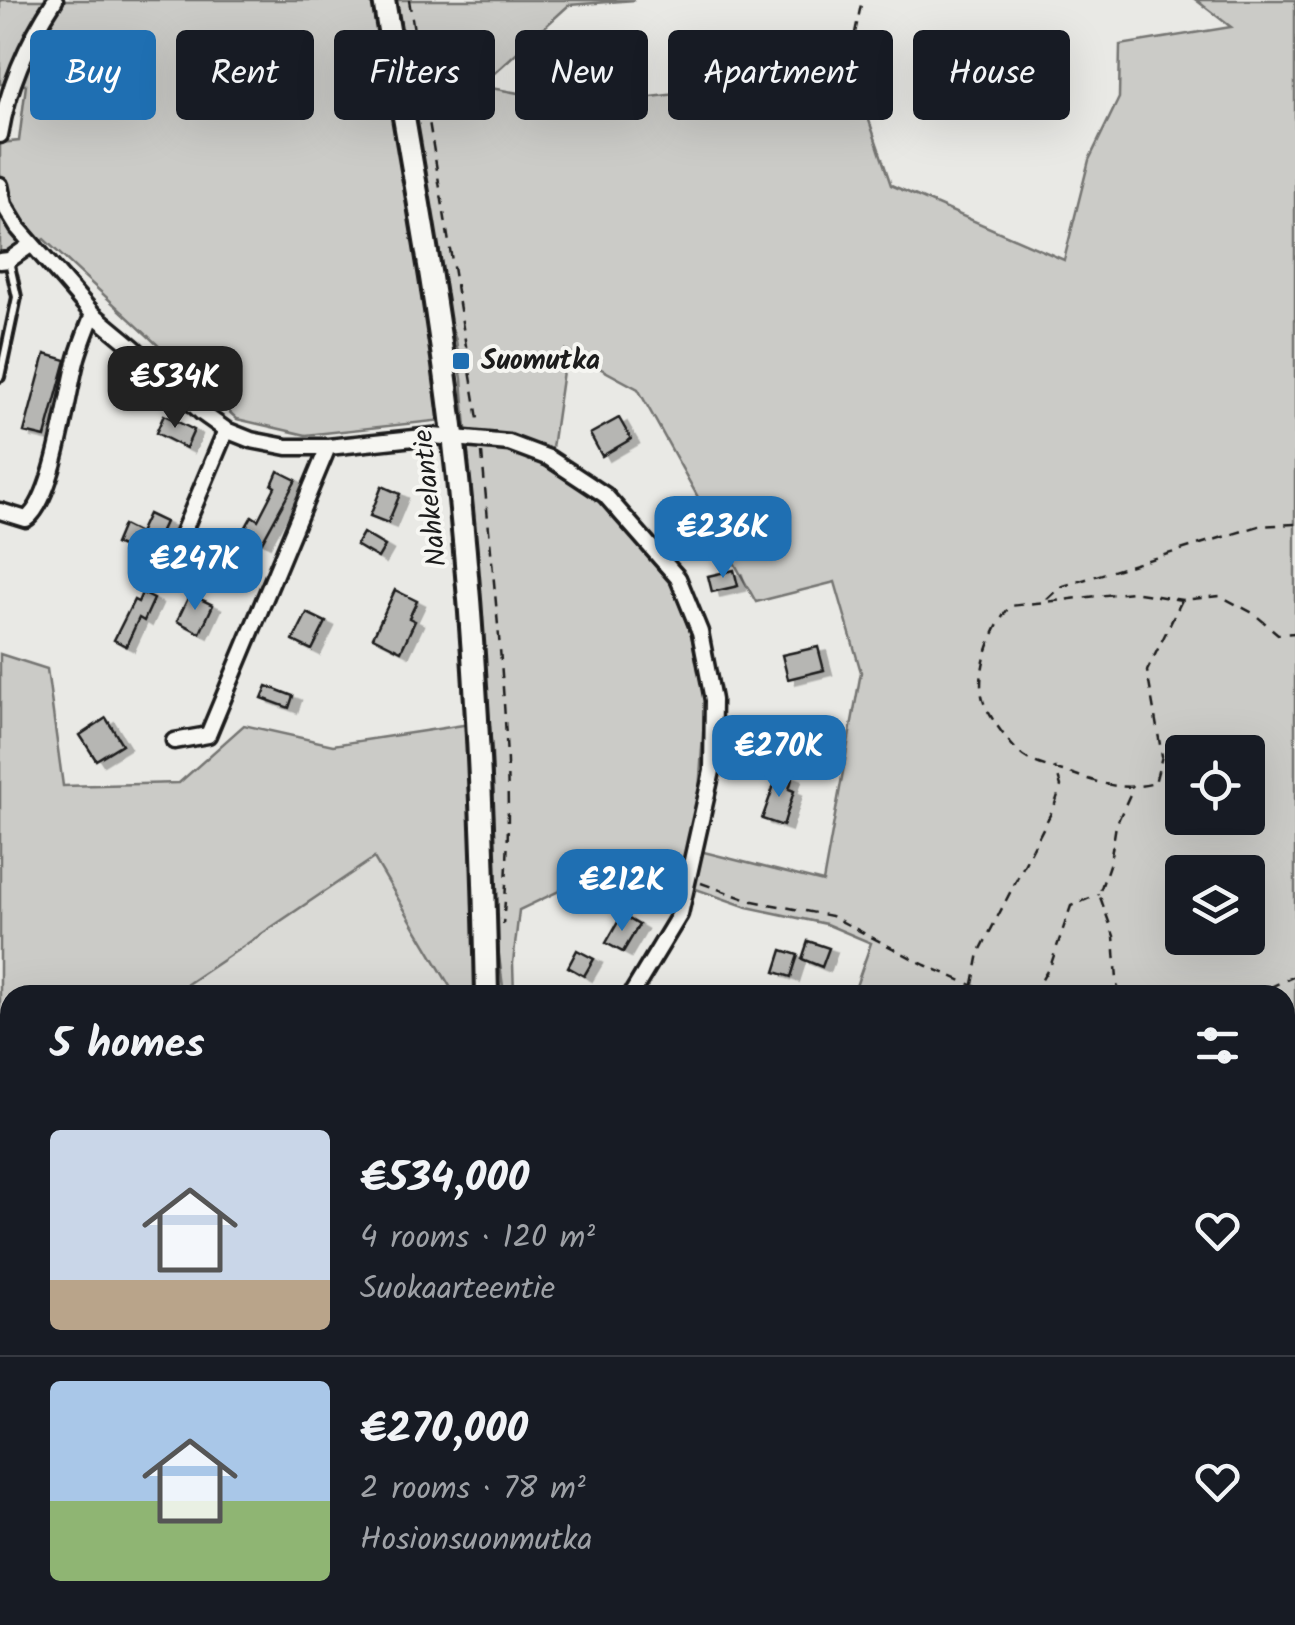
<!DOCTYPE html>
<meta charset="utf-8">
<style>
:root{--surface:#171b24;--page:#20242c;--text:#f1f3f6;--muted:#9ea1a6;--line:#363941;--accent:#1f6fb2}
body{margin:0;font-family:Kalam,sans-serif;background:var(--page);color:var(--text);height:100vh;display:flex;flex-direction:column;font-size:38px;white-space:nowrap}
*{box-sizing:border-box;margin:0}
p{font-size:32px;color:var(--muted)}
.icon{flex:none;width:55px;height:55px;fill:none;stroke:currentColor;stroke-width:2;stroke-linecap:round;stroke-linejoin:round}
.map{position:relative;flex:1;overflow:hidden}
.sheet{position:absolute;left:0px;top:985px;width:1295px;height:640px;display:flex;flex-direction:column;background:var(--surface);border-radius:30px 30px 0 0;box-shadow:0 10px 40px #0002}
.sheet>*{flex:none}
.banner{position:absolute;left:30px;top:30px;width:1235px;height:90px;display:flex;gap:20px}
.fabs{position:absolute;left:1165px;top:735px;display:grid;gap:20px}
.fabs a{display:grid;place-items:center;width:100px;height:100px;border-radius:10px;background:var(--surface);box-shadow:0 10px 40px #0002;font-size:50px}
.price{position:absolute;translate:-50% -85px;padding:0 22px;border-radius:20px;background:var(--accent);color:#fff;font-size:32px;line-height:65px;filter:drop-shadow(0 2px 5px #0008)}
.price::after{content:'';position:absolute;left:50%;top:60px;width:30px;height:22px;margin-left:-15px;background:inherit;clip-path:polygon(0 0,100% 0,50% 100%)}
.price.current{background:#222;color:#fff}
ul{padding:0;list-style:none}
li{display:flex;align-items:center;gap:30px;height:250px;padding:0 50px}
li+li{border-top:2px solid var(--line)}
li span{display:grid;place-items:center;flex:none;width:280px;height:200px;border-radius:10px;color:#555}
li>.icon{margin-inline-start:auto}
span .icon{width:120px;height:120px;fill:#fffc;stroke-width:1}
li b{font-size:42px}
h2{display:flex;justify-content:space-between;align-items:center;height:120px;padding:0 50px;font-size:42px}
.chip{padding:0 35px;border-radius:10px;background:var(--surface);box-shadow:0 10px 40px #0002;font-size:35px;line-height:90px}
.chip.current{background:var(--accent);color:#fff}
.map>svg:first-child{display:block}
</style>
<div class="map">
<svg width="1295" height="1625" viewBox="0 0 1295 1625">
<defs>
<filter id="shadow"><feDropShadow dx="8" dy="4.5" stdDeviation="0" flood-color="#0004"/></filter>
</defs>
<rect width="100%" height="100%" fill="#e9e9e5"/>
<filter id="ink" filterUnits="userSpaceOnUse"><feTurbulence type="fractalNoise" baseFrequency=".01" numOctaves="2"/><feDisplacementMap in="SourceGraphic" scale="20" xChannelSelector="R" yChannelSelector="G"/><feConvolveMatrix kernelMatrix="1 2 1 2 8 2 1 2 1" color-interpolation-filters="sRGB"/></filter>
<g filter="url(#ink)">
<!-- built -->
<path fill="#dadad6" d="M375,858L455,995H171Z
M0,1048L10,1056V1615H410L412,1625H0Z"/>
<!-- green -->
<path fill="#cbcbc7" stroke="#747472" stroke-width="2.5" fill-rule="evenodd" d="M0,0H376L443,420L306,435L237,419L44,239L0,269V143L19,141L26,85L0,84Z
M394,0H635L569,5L480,86L584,105L853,73L891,185L1064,260L1089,160L1119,98L1120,45L1231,27L1196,0H1295V1625H1153V1615H1285V995H853L871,943L826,924L747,907L693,888L700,851L823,882L861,672L835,582L756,602L638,389L566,350L550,462L606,507L672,586L691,634L705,704L699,792L678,886L605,869L519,910L513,963L514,995H504L498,948L492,752L462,379L456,340L445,311ZM1182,752H1248V818H1182ZM1182,872H1248V938H1182Z
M0,654L47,669L63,786L179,783L244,725L333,745L470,724L478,995H455L374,858L171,995H10V1056L0,1048Z
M410,1615L688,1618L689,1615H789L768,1625H412Z"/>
<!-- building -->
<path fill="#b6b6b3" stroke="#1c1c1c" stroke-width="2.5" filter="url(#shadow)" d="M45,354L66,360L45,437L24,432Z
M164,415L194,430L186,448L156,433Z
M619,418L631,439L602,456L590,434Z
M278,471L296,480L262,542L243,532L252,516L258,520L275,487L272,485Z
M382,486L400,494L388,523L370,516Z
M148,514L165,522L148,559L115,544L123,525L139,533Z
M363,533L385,546L378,558L356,545Z
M734,570L738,586L712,592L708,576Z
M395,590L417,601L409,618L415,621L401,651L373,637Z
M142,593L154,599L144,621L139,618L126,646L114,640L134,600L138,602Z
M190,594L213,605L200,633L177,621Z
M307,613L326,622L312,650L293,641Z
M818,647L824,670L788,679L782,655Z
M267,686L293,696L289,708L262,698Z
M106,718L122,744L96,760L80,735Z
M779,771L793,776L789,789L794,791L783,826L762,819Z
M622,915L639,925L623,952L606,943Z
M808,941L829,948L822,967L802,959Z
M577,950L594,959L584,976L568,967Z
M782,950L798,955L791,977L775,972Z"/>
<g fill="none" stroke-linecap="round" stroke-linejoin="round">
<defs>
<path id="service" d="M0,377L17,297L9,261
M1285,1492L1295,1487
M0,1612L6,1625
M96,1615L101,1625
M347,1615L350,1625
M317,1625L337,1615"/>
<path id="minor" d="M0,135C8,86 28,41 55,0
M0,185L4,205L18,228L93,314L134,348L202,413L226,430L251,440L287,447H328L433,436L509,443L549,458L605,495L678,578L700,632L713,700L712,771L680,914L631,995
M0,261L9,260L32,244
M0,511L26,519C54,501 67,394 77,358C81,344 87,329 93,314
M164,578L226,430
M174,741L208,735L328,447
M1024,1625L1044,1615"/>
<path id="tertiary" d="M0,1411L10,1406"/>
<path id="secondary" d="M384,0C408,145 436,289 453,435C475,621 483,808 487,995
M539,1615L541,1625"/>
</defs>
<!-- service casing -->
<use href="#service" stroke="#1c1c1c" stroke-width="14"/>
<!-- minor casing -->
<use href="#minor" stroke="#1c1c1c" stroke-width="21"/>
<!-- tertiary casing -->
<use href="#tertiary" stroke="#1c1c1c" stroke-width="25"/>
<!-- secondary casing -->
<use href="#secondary" stroke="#1c1c1c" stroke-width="28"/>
<!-- path -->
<path stroke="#1c1c1c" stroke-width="2.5" stroke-dasharray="10 8" stroke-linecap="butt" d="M409,0L479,425
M855,33L862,0
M482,453C495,609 518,767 503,924
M1047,599L1060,587L1259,526L1295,524
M1182,600L1147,671L1162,756L1155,783C1124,791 1104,785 1073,774C1058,769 1035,765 1023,756C1011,747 987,714 983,700C975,671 993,627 1010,606L1132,592L1182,600L1220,596L1253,613L1278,634L1295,633
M701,883L748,900L831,916L925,965L995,995
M973,984L979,953L1054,807L1061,786L1055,767
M1033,995L1051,964L1071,906L1099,894
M1118,995L1114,936L1099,894L1110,862L1116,825L1132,790
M1253,995L1295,976
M1285,1305L1295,1310
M512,1615L513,1625
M560,1615L562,1625
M1291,1625L1295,1622"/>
<!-- service -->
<use href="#service" stroke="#f6f6f2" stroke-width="6"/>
<!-- minor -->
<use href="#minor" stroke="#f6f6f2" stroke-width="14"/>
<!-- tertiary -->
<use href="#tertiary" stroke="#f6f6f2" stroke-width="18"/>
<!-- secondary -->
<use href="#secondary" stroke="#f6f6f2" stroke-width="20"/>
</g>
</g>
<!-- markers -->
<rect fill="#1f6fb2" stroke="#f6f6f2" stroke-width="4" x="451" y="351" width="20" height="20" rx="5"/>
<g text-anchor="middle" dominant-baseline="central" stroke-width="8" stroke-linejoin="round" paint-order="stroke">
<!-- poi labels -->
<g font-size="28" font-weight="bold" fill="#1c1c1c" stroke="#f6f6f2" text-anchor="start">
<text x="481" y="361">Suomutka</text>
</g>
<!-- street labels -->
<g font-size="28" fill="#1c1c1c" stroke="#f6f6f2">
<text transform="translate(431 498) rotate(-96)">Nahkelantie</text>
</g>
</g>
</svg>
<div class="fabs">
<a><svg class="icon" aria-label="locate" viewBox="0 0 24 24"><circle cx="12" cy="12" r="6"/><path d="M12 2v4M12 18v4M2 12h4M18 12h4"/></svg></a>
<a><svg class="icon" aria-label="layers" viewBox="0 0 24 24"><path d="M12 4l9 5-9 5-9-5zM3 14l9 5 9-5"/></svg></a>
</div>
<b class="price current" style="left:175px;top:431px">€534K</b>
<b class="price" style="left:723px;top:581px">€236K</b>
<b class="price" style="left:195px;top:613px">€247K</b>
<b class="price" style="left:779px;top:800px">€270K</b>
<b class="price" style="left:622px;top:934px">€212K</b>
<div class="banner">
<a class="chip current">Buy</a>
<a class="chip">Rent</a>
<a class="chip">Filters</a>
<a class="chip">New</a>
<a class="chip">Apartment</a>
<a class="chip">House</a>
</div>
<section class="sheet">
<h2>5 homes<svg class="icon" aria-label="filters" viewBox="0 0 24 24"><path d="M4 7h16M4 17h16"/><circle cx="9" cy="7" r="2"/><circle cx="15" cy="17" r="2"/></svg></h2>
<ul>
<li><span style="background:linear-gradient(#c9d6e8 75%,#b9a48a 0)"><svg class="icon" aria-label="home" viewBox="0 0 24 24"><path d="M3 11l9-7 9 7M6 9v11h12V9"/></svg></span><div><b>€534,000</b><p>4 rooms · 120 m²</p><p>Suokaarteentie</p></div><svg class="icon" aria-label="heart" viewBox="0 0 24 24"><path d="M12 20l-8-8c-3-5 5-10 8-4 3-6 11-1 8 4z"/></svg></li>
<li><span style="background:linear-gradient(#a9c7e8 60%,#8fb573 0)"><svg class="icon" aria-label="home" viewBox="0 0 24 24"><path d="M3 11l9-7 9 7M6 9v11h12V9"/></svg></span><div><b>€270,000</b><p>2 rooms · 78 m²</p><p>Hosionsuonmutka</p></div><svg class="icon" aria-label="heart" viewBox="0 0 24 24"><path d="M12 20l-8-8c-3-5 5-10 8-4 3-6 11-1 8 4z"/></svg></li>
</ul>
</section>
</div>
